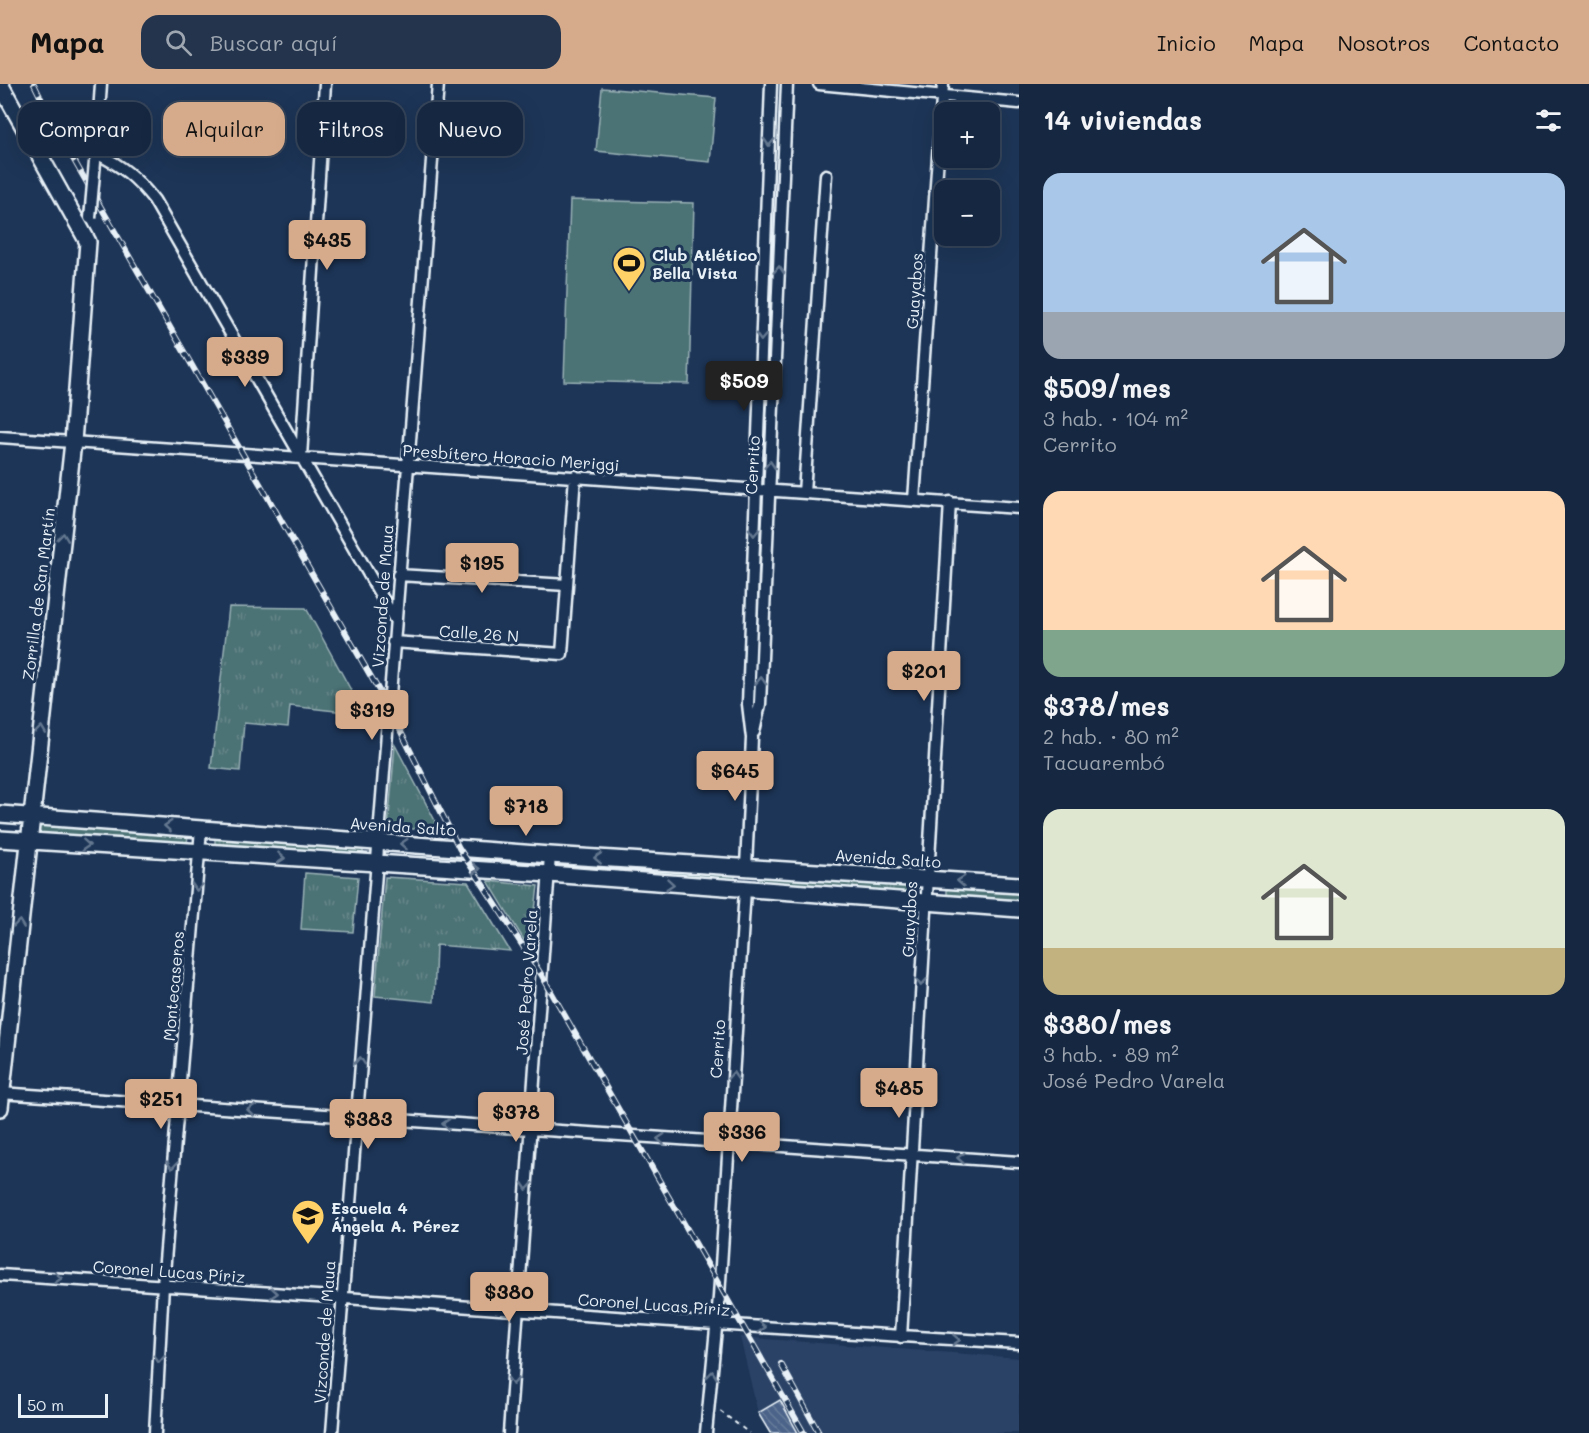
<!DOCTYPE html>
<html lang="es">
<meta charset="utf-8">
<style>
:root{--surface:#162841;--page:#23344c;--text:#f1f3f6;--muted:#9ea6b1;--line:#35445a;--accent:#d6ab8b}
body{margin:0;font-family:Mali,sans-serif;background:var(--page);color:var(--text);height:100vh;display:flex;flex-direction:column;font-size:22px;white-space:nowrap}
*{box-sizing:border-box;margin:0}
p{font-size:20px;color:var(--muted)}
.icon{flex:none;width:33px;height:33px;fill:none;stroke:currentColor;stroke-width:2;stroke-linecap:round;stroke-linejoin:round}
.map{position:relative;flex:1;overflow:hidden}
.sheet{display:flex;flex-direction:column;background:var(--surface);width:570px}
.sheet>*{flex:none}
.top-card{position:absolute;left:18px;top:18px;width:570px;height:54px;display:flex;gap:12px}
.fabs{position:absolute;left:934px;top:18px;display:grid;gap:12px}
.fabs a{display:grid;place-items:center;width:66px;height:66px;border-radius:12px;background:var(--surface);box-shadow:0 6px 24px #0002,0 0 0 2px var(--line);font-size:30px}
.scale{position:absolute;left:18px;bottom:15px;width:90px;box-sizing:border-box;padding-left:6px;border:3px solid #e8f1f8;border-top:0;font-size:16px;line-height:21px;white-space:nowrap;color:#e8f1f8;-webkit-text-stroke:4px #1d3557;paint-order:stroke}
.price{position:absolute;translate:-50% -51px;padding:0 14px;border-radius:6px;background:var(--accent);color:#111;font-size:20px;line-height:39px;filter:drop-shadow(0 2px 3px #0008)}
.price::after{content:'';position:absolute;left:50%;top:36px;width:18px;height:14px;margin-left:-9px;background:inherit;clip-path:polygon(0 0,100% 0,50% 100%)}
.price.on{background:#222;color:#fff}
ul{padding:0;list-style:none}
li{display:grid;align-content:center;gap:12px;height:318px;padding:0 24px}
li span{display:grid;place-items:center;height:186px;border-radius:18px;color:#555}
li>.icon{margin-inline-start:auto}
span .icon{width:108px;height:108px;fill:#fffc;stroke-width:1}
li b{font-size:26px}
h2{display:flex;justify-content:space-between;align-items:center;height:72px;padding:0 24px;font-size:26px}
.pill{padding:0 21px;border-radius:18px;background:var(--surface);box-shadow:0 6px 24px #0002,0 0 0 2px var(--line);font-size:21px;line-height:54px}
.pill.on{background:var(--accent);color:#111}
header{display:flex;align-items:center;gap:36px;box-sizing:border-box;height:84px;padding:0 30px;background:var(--accent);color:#111}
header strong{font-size:28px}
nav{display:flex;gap:33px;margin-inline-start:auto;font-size:21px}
.search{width:420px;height:54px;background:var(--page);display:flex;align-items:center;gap:15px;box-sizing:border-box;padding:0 21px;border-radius:18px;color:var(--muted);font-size:22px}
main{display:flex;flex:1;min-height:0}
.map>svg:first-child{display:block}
</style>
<header>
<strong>Mapa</strong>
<div class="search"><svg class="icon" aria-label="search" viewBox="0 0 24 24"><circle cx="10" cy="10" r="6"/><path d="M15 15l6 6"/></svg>Buscar aquí</div>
<nav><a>Inicio</a><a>Mapa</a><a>Nosotros</a><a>Contacto</a></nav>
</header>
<main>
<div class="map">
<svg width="1019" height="1349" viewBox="0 0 1019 1349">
<defs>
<pattern id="grass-tufts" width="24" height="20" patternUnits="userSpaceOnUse" patternTransform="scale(1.5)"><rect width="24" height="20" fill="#4c7275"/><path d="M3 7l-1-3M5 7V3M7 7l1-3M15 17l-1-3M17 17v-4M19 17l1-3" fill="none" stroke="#668789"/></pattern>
<pattern id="building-back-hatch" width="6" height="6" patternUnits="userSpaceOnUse" patternTransform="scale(1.5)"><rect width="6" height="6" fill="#4c6489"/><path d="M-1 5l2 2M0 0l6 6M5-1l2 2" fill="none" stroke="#667b9a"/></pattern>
</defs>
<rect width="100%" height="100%" fill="#1d3557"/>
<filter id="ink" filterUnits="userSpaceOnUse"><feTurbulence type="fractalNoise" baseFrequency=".0167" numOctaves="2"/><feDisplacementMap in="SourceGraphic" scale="12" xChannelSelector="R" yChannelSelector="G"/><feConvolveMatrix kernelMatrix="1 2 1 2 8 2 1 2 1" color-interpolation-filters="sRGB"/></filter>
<g filter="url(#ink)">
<!-- built -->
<path fill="#2b4366" d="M740,1253L1019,1274V1349H770L758,1329Z"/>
<!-- grass -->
<path fill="url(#grass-tufts)" stroke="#9ab2b6" stroke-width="1.5" d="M229,523L306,524L364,630L290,622L288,643L244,639L240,687L211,684Z
M395,661L440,746L388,744Z
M37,738L188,750L187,762L36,752Z
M215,752L363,762V771L215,761Z
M563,778L735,787V796L563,786Z
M305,789L358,793L353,848L301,845Z
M759,790L914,802V811L759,798Z
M385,793L468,798L510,867L436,861L434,918L375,912Z
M488,797L538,802L530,866Z
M947,803L1019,808V818L947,813Z"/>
<!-- pitch -->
<path fill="#4c7275" stroke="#9ab2b6" stroke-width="1.5" d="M602,4L716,14L710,78L596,67Z
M570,116L694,119L689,300L564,297Z"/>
<!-- building -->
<path fill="url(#building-back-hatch)" stroke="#e8f1f8" stroke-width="1.5" d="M780,1316L798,1349H770L758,1329Z"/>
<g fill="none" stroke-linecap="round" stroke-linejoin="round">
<defs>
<path id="street" d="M819,0L1019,19
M96,69C122,82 136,93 154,116L395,536
M96,74L101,0
M0,353L1019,424
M301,373L325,0
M804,409L826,91
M914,416L943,0
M398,491L567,501
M393,558L562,570L575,392
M754,648L760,620L787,0
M746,783L752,654L748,620L771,0
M0,1009L1019,1078
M0,1191C340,1212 679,1240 1019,1259
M901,1253L950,418
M155,1349L163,1201L201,745
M332,1349L438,0
M509,1349L550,771
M706,1349L719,1213L745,806"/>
<path id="secondary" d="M0,730L550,771L1019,801
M0,755L549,790L1019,825
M0,1024L73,358L88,158L0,0"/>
</defs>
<!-- street casing -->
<use href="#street" stroke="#e8f1f8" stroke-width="15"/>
<!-- secondary casing -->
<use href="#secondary" stroke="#e8f1f8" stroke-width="20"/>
<!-- path -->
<path stroke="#e8f1f8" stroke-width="2" stroke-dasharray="4.5 4.5" stroke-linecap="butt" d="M720,1327L749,1349"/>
<!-- street -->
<use href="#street" stroke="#1d3557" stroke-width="10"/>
<!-- secondary -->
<use href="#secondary" stroke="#1d3557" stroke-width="15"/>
<defs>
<path id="rail" d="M34,0L56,45L389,624L459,764L541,890L804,1349
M781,1280L819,1349"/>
</defs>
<!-- rail casing -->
<use href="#rail" stroke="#e8f1f8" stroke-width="6"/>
<!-- rail -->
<use href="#rail" stroke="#1d3557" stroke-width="4" stroke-dasharray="11" stroke-linecap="butt"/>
<defs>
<path id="street-bridge" d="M90,134L95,78"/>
</defs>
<!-- street-bridge casing -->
<use href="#street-bridge" stroke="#e8f1f8" stroke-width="15" stroke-linecap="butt"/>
<!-- street-bridge -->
<use href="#street-bridge" stroke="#1d3557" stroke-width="10"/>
</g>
<!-- one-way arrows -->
<defs><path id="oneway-chevron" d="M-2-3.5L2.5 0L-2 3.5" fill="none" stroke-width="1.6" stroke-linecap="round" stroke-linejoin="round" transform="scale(1.5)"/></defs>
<g stroke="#64778f">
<use href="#oneway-chevron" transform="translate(769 58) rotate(92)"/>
<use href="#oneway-chevron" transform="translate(779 186) rotate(-87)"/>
<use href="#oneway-chevron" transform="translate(761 253) rotate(92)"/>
<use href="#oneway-chevron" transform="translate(770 381) rotate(-87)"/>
<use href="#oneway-chevron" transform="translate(754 448) rotate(92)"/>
<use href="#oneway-chevron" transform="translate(63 453) rotate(-83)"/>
<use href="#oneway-chevron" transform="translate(761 597) rotate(-88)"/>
<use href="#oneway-chevron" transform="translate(41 646) rotate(-83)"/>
<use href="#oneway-chevron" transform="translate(168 742) rotate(-176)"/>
<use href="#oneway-chevron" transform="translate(404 760) rotate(-176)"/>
<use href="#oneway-chevron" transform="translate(86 761) rotate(4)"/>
<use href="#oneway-chevron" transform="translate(281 774) rotate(4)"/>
<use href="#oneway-chevron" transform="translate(598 774) rotate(-177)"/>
<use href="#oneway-chevron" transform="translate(476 785) rotate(3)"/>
<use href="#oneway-chevron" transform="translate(961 797) rotate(-176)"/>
<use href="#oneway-chevron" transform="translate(670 800) rotate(5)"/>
<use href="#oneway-chevron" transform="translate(197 803) rotate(95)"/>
<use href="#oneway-chevron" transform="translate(19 840) rotate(-84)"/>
<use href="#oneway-chevron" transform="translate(921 898) rotate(93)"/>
<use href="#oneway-chevron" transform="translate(360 977) rotate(-86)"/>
<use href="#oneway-chevron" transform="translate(733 992) rotate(-86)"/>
<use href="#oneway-chevron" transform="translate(251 1026) rotate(-175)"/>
<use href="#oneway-chevron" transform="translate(446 1040) rotate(-176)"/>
<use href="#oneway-chevron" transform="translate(661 1055) rotate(-176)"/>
<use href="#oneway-chevron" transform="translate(961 1074) rotate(-176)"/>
<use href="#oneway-chevron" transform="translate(172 1081) rotate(95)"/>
<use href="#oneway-chevron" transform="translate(527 1102) rotate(94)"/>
<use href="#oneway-chevron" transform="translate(58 1194) rotate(4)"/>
<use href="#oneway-chevron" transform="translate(274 1209) rotate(4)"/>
<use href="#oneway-chevron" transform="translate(762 1243) rotate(4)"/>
<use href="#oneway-chevron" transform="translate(956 1256) rotate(3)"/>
<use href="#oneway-chevron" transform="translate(159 1275) rotate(93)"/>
<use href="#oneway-chevron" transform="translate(712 1291) rotate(-84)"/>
<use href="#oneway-chevron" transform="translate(513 1297) rotate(94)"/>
</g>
</g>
<!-- icons -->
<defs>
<symbol id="stadium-pin" viewBox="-11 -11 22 30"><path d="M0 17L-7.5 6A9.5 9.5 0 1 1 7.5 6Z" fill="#ffd166" stroke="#1d3557"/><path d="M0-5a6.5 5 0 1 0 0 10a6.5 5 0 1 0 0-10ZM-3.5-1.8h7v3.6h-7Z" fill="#111"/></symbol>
<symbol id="school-pin" viewBox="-11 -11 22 30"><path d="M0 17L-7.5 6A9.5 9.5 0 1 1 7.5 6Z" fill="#ffd166" stroke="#1d3557"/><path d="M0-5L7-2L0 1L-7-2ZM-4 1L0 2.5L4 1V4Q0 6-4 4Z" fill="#111"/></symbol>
</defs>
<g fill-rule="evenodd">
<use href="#stadium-pin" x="610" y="160" width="38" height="52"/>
<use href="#school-pin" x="289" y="1113" width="38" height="52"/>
</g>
<g text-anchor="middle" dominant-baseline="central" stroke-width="6" stroke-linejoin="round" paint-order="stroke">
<!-- poi labels -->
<g font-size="16" font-weight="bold" fill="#e8f1f8" stroke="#1d3557" text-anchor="start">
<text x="652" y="170">Club Atlético<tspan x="652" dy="18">Bella Vista</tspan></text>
<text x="331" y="1123">Escuela 4<tspan x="331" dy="18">Ángela A. Pérez</tspan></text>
</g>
<!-- street labels -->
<g font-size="16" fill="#e8f1f8" stroke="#1d3557">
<text transform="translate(914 207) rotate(-86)">Guayabos</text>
<text transform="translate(511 373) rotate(4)">Presbítero Horacio Meriggi</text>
<text transform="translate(752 381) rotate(-87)">Cerrito</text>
<text transform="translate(38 510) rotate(-83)">Zorrilla de San Martín</text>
<text transform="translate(382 512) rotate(-86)">Vizconde de Maua</text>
<text transform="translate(479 549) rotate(4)">Calle 26 N</text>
<text transform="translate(403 742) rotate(4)">Avenida Salto</text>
<text transform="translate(888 774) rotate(4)">Avenida Salto</text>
<text transform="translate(909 835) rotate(-87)">Guayabos</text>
<text transform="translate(526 898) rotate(-86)">José Pedro Varela</text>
<text transform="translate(173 902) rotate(-85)">Montecaseros</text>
<text transform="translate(717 965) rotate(-86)">Cerrito</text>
<text transform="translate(169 1187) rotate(4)">Coronel Lucas Píriz</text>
<text transform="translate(654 1220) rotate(4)">Coronel Lucas Píriz</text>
<text transform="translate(324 1248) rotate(-86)">Vizconde de Maua</text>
</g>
</g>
</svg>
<div class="fabs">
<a>+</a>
<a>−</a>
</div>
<div class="scale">50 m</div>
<b class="price" style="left:327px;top:187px">$435</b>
<b class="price" style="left:245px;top:304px">$339</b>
<b class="price on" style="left:744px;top:328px">$509</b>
<b class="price" style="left:482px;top:510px">$195</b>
<b class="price" style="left:924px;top:618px">$201</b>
<b class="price" style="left:372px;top:657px">$319</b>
<b class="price" style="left:735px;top:718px">$645</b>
<b class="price" style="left:526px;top:753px">$718</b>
<b class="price" style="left:899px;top:1035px">$485</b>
<b class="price" style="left:161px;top:1046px">$251</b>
<b class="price" style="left:516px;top:1059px">$378</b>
<b class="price" style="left:368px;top:1066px">$383</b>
<b class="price" style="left:742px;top:1079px">$336</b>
<b class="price" style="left:509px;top:1239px">$380</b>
<div class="top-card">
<a class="pill">Comprar</a>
<a class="pill on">Alquilar</a>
<a class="pill">Filtros</a>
<a class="pill">Nuevo</a>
</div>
</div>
<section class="sheet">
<h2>14 viviendas<svg class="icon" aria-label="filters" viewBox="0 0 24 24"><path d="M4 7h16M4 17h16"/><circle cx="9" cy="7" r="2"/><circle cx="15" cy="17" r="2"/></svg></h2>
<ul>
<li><span style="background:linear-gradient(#a9c7e8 75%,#9aa5b1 0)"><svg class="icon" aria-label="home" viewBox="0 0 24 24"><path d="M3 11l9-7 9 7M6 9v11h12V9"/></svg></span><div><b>$509/mes</b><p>3 hab. · 104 m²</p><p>Cerrito</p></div></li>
<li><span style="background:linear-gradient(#ffd9b3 75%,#7fa58c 0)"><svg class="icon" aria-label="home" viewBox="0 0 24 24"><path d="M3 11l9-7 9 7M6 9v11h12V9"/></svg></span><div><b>$378/mes</b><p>2 hab. · 80 m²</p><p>Tacuarembó</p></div></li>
<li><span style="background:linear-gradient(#dfe7d0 75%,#c2b280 0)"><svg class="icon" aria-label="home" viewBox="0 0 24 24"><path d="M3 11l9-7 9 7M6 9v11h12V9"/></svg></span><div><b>$380/mes</b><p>3 hab. · 89 m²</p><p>José Pedro Varela</p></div></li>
</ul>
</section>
</main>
